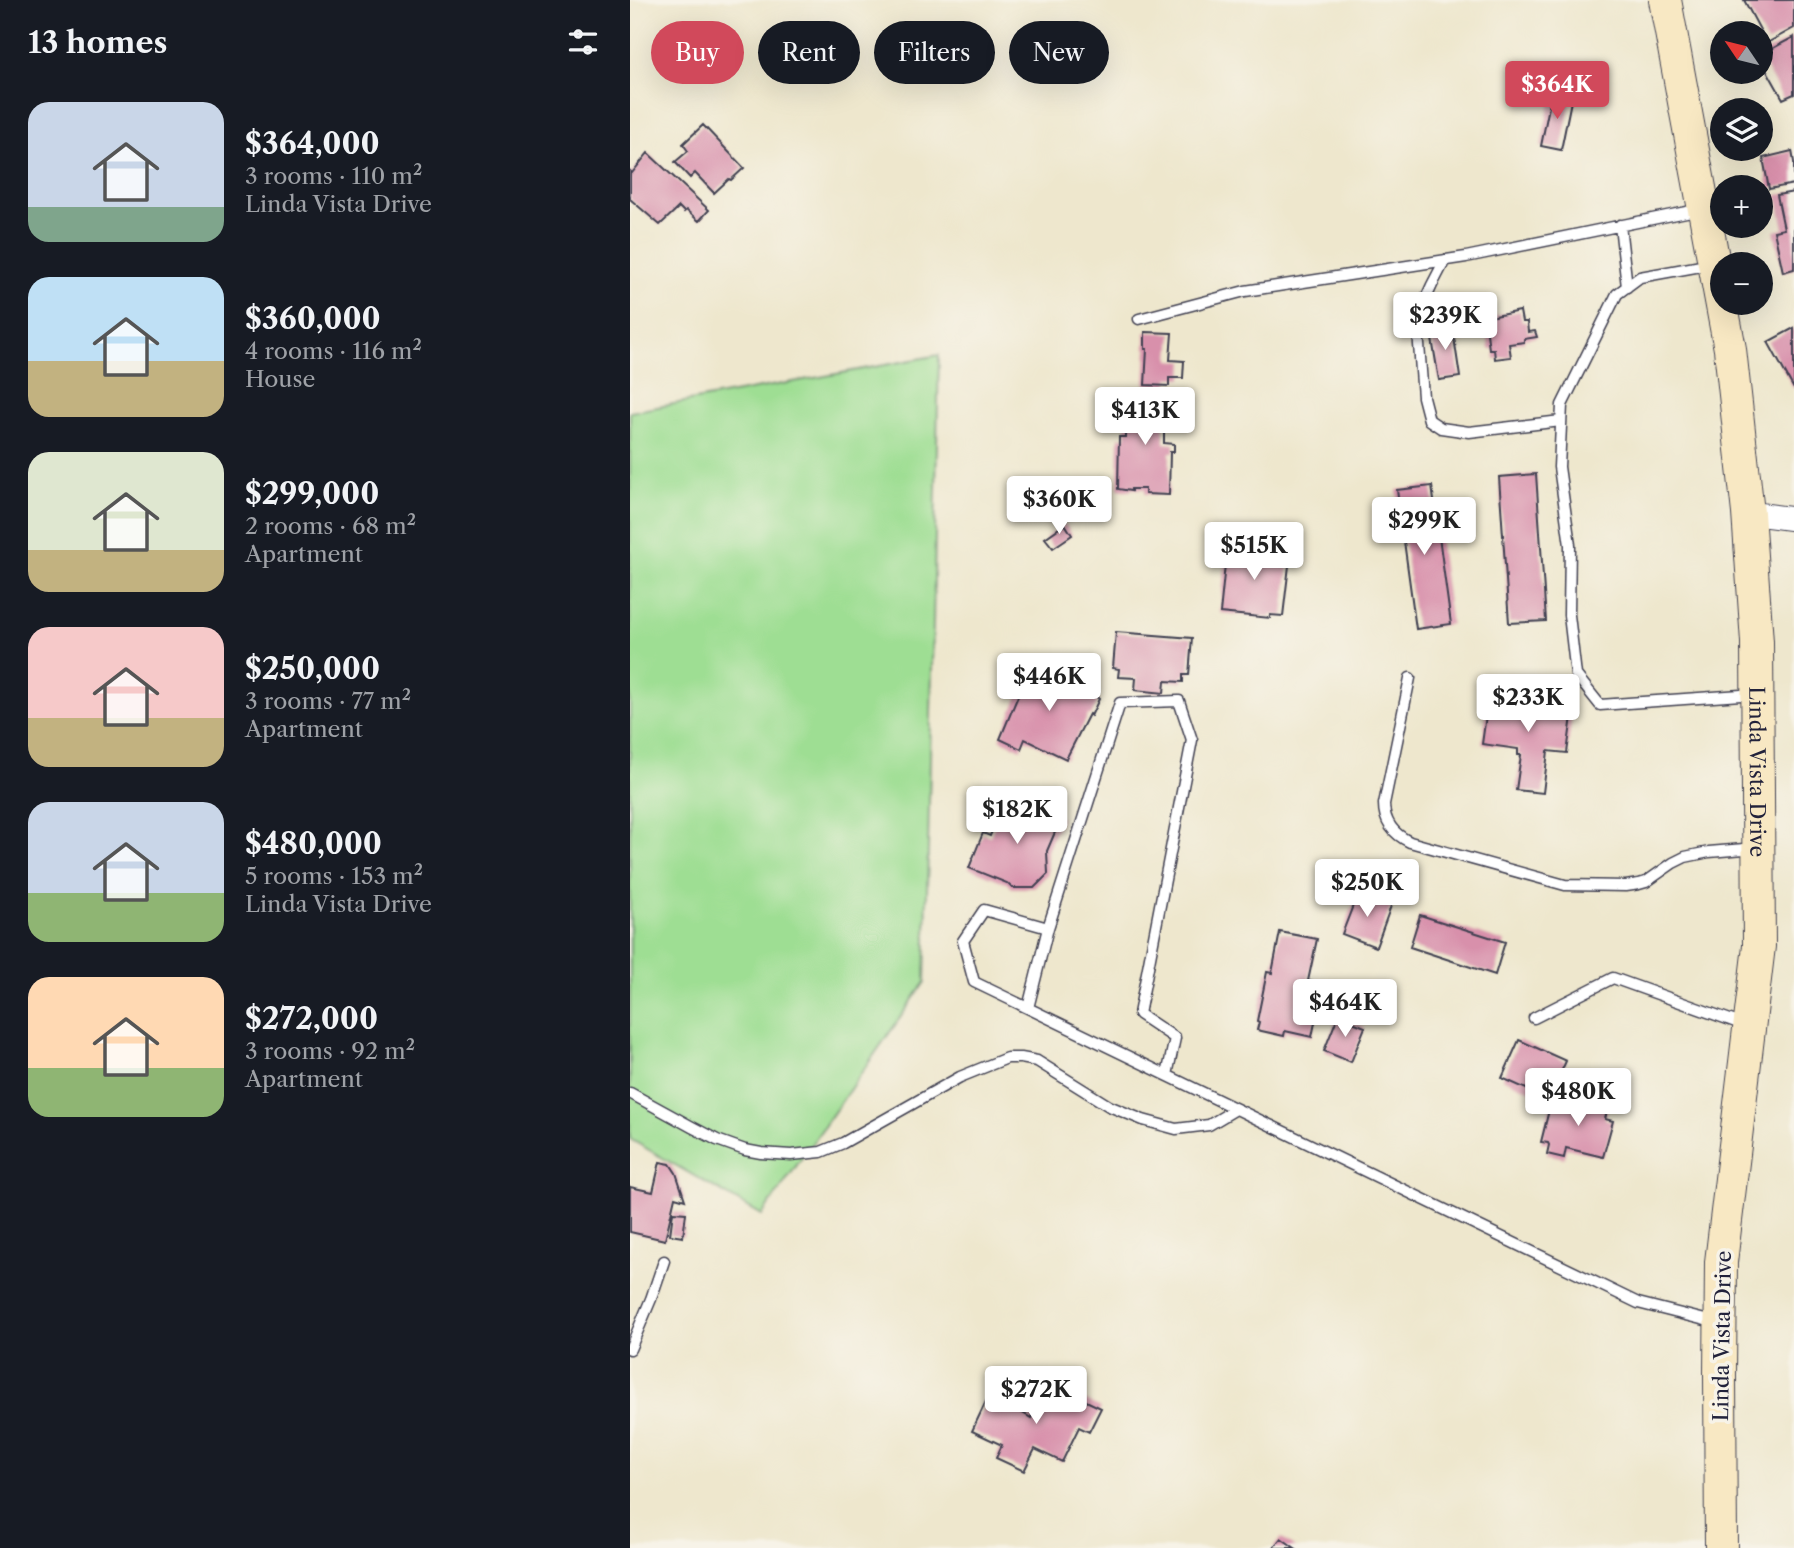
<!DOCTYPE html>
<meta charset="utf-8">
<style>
:root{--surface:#171b24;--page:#20242c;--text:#f1f3f6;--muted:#9ea1a6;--accent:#d1495b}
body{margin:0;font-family:"Libre Caslon Text",serif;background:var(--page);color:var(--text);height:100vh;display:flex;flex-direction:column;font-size:26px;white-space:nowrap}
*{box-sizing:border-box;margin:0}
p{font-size:23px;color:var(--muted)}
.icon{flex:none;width:38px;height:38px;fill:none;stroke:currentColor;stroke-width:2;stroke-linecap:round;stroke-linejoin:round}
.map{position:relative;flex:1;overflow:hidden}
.panel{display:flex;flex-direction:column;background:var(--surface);width:630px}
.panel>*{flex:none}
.hud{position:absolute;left:21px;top:21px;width:665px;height:63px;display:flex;gap:14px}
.needle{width:46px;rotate:305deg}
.fabs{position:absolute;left:1080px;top:21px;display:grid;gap:14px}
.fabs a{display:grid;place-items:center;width:63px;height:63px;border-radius:50%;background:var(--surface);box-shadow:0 7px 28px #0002;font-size:35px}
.price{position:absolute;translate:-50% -60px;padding:0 16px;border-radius:7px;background:#fff;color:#222;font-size:23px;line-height:46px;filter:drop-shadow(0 2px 4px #0008)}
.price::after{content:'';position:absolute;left:50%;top:42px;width:21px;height:16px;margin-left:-10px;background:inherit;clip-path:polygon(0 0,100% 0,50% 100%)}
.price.selected{background:var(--accent);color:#fff}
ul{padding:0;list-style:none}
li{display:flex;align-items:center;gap:21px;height:175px;padding:0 28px}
li span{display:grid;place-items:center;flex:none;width:196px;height:140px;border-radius:21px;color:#555}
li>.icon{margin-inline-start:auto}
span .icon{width:84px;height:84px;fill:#fffc;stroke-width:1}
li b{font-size:30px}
h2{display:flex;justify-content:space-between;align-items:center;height:84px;padding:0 28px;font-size:30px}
.chip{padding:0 24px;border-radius:32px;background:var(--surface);box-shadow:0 7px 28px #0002;font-size:24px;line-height:63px}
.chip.selected{background:var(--accent);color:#fff}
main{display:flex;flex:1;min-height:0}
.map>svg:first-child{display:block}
</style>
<main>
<section class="panel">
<h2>13 homes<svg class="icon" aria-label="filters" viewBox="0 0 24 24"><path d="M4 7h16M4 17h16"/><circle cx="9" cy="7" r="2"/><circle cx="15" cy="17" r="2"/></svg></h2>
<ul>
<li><span style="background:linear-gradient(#c9d6e8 75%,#7fa58c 0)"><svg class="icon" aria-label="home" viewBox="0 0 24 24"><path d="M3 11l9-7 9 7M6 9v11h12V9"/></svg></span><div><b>$364,000</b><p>3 rooms · 110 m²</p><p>Linda Vista Drive</p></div></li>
<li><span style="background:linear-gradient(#bfe0f5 60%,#c2b280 0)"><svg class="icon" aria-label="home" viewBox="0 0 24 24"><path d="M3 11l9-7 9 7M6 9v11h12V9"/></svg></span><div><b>$360,000</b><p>4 rooms · 116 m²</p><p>House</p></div></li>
<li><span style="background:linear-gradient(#dfe7d0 70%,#c2b280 0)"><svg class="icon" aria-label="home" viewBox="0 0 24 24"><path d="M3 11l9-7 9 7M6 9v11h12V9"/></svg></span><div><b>$299,000</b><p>2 rooms · 68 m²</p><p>Apartment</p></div></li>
<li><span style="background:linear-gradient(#f6c9c9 65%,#c2b280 0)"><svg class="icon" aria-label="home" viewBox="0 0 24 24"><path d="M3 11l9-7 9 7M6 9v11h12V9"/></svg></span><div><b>$250,000</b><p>3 rooms · 77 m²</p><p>Apartment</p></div></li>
<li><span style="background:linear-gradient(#c9d6e8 65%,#8fb573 0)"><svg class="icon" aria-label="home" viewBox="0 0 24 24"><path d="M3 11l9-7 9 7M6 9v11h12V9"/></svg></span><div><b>$480,000</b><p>5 rooms · 153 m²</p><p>Linda Vista Drive</p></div></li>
<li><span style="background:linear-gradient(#ffd9b3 65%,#8fb573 0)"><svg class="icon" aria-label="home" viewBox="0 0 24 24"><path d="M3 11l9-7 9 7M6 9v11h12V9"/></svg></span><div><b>$272,000</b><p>3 rooms · 92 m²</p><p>Apartment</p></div></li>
</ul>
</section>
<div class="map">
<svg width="1164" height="1548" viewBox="0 0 1164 1548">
<rect width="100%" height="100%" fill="#f7f3e8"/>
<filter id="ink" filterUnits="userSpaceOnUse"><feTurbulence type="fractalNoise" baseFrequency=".0143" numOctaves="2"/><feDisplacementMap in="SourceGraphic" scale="14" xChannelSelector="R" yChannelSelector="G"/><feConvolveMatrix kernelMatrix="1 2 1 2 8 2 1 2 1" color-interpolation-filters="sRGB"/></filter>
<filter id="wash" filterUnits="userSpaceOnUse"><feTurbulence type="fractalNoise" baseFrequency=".00686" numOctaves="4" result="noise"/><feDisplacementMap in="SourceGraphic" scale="28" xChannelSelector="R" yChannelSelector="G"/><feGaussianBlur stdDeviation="1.57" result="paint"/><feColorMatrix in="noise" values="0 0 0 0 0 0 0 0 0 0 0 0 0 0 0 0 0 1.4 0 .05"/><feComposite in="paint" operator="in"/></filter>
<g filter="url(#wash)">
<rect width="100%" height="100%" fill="#eee7cd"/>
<!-- green -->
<path fill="#9ede93" stroke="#608067" stroke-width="2" d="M309,355L295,982L132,1215L0,1139V412Z"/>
<g id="blocks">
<!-- building -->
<path fill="#d890ab" d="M1114,0H1164V28L1137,43Z
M1164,37V94L1153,99L1130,58V55Z
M922,92L942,96L931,150L911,146Z
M73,125L114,168L101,180L99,179L84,193L65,173L60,178L45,162L58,151L53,144Z
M1162,151L1164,162V184L1139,189L1133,158Z
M18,153L79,210L69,221L56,210L54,212L49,207L30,225L0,199V171L2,173Z
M1164,192V269L1153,272L1144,231L1154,229L1147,195Z
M890,311L892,322H897L898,332L905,331L907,337L894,339V342L879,344L881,357L865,359L864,349H859L855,318Z
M822,324L830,377L809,380L800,327Z
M1164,328V389L1138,342Z
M515,332L542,333L540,360L554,361L553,378H539V386L515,385L517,349H515Z
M503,394H517L516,397H527V400H540V419H534V443L544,444V452H540L539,495L515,494V489H501V491L488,489L489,437H496V403L503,404Z
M906,474L916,621L879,623L869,477Z
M802,486L821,624L786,629L767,490Z
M435,524L442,535L423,548L415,538Z
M597,545L645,549V555L660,557L653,616L640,615V618L590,613Z
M486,632L562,638L559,675H553V682L535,681L534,693L505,690L506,678L488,677L489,669L483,668Z
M400,667L425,679L428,675L468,694L467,697L469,699L461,716L459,714L436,759L395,739L391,749L370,739Z
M877,687L919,693L917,713L942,716L937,753L918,751L913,793L886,790L891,755H888V749L852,744L857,708L873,710Z
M376,799L395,807L396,803L431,818L417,851L418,874L404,888H382L377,883L339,868L353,833L360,836Z
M729,890L762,903L746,947L712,934Z
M790,915L875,942L865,975L780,947Z
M650,932L687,939L678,981L693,984L682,1037L655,1031L654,1036L627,1030L629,1022L627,1021L637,972L642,973Z
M708,1016L735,1027L721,1062L694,1051Z
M889,1040L936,1061L919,1099L872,1078Z
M950,1097L979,1104L975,1119L983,1121L973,1157L936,1148L934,1158L917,1154L919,1145L918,1143L911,1142L920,1106H922L923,1102L947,1108Z
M30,1162L40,1164L46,1173L55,1200L45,1197L35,1240L0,1232V1187L23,1192Z
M43,1212L56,1213L53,1237L40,1235Z
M418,1383L471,1408L459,1432L449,1427L432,1462L405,1449L394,1471L366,1458L372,1445L342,1431L358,1397L379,1408L381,1406L401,1418Z
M651,1538L665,1548H643Z"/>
</g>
</g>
<g filter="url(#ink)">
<use href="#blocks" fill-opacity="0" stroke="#414051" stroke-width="2"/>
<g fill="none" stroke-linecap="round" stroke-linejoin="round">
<defs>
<path id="lane" d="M990,225L997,287
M815,260L802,285L787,318L793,397L799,420L811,428L839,432L931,421
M1082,264L1010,277L987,294L932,405L929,467L940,545L939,615L946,675L970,705L1125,694
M509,319L615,291L836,257L1071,209
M780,678L754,804C754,822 763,834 780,842L935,885L996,886L1009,884L1016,882L1043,863L1055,857L1079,852L1126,848
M398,1008L418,928
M904,1018L983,978L1117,1026
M537,1075L545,1038L509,1014L562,740L549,701L490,703L418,928L354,910L333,941L344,982L1008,1303L1087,1323
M0,1093L62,1127L87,1140L115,1150L131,1153L161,1155L191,1152L213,1143L330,1077L377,1058H391L407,1061L479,1106L513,1120L546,1129L579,1125L606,1109
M0,1349L21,1299L34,1261"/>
<path id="street" d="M1118,513L1164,519"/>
<g id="secondary">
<path id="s1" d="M1035,0L1100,349L1118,513L1127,642L1129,946L1091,1262L1090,1375L1091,1548"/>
</g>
</defs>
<!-- lane casing -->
<use href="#lane" stroke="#414051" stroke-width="13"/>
<!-- street casing -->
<use href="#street" stroke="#414051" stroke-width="25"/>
<!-- secondary casing -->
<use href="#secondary" stroke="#414051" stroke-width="34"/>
<!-- lane -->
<use href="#lane" stroke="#fff" stroke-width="10"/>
<!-- street -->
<use href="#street" stroke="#fff" stroke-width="23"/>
<!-- secondary -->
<use href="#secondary" stroke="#f8e8c3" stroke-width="32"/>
</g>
</g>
<g text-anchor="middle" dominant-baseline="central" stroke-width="7" stroke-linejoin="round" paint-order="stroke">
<!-- street labels -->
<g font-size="21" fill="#22223b" stroke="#f7f3e8">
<text stroke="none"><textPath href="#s1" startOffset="779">Linda Vista Drive</textPath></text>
<text transform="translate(1092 1336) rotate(-89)">Linda Vista Drive</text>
</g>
</g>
</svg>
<div class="fabs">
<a><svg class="needle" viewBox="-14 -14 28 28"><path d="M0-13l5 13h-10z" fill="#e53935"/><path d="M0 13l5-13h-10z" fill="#9ea1a6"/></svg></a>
<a><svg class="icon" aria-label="layers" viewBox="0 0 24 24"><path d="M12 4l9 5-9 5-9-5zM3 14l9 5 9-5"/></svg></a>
<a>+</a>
<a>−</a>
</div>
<b class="price selected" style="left:927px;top:121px">$364K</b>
<b class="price" style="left:815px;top:352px">$239K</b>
<b class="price" style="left:515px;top:447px">$413K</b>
<b class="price" style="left:429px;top:536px">$360K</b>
<b class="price" style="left:794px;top:557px">$299K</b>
<b class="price" style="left:624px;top:582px">$515K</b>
<b class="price" style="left:419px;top:713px">$446K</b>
<b class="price" style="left:898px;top:734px">$233K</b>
<b class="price" style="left:387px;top:846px">$182K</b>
<b class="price" style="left:737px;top:919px">$250K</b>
<b class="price" style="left:715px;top:1039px">$464K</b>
<b class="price" style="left:948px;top:1128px">$480K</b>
<b class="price" style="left:406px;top:1426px">$272K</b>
<div class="hud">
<a class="chip selected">Buy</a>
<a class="chip">Rent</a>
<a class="chip">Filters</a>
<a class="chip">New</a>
</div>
</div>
</main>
